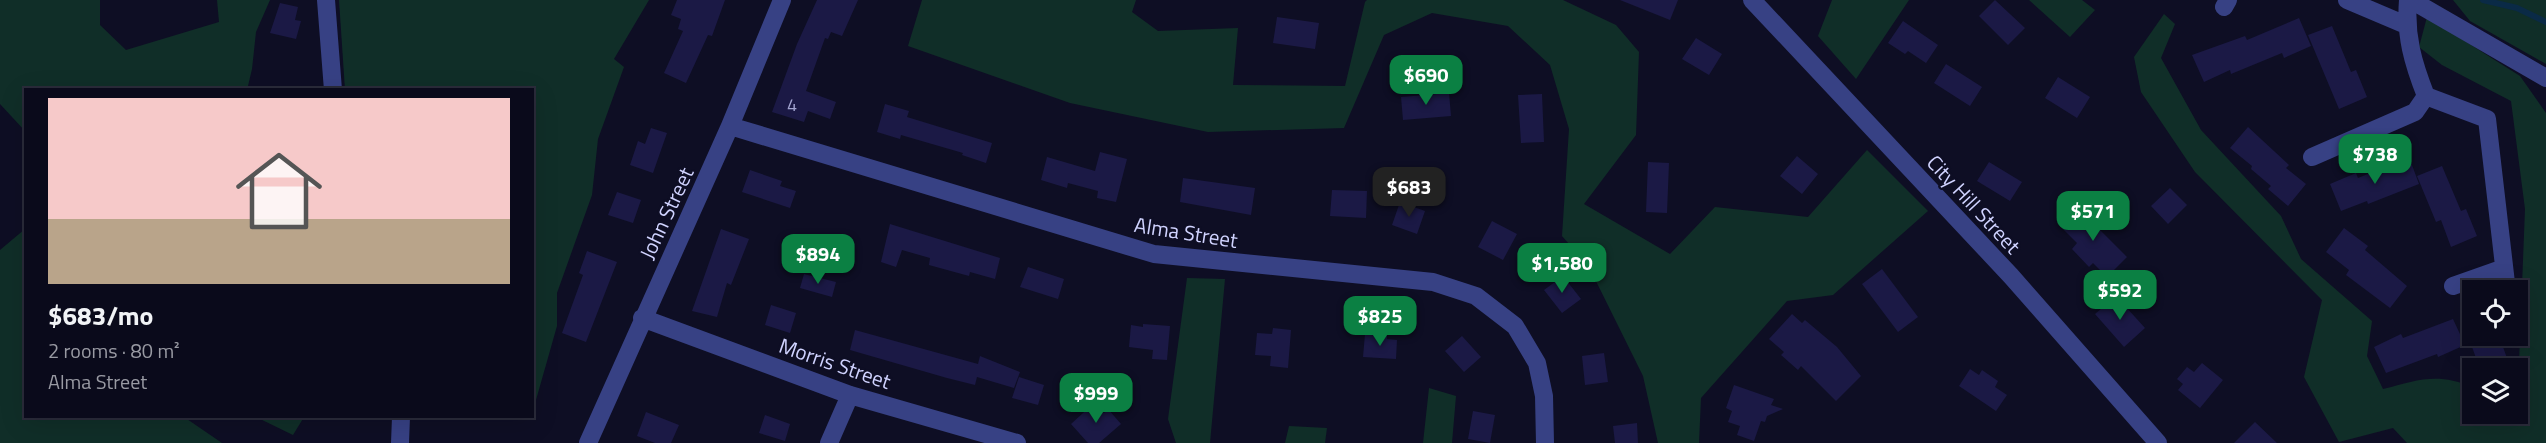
<!DOCTYPE html>
<meta charset="utf-8">
<style>
:root{--surface:#0a0a1b;--page:#181828;--text:#f1f3f6;--muted:#999aa3;--line:#2a2b3a;--accent:#0b8043}
body{margin:0;font-family:"Titillium Web",sans-serif;background:var(--page);color:var(--text);height:100vh;display:flex;flex-direction:column;font-size:22px;white-space:nowrap}
*{box-sizing:border-box;margin:0}
p{font-size:20px;color:var(--muted)}
.icon{flex:none;width:33px;height:33px;fill:none;stroke:currentColor;stroke-width:2;stroke-linecap:round;stroke-linejoin:round}
.map{position:relative;flex:1;overflow:hidden}
.details{position:absolute;left:24px;top:88px;width:510px;height:330px;display:flex;flex-direction:column;background:var(--surface);border-radius:0px;box-shadow:0 6px 24px #0002,0 0 0 2px var(--line)}
.details>*{flex:none}
.fabs{position:absolute;left:2462px;top:280px;display:grid;gap:12px}
.fabs a{display:grid;place-items:center;width:66px;height:66px;border-radius:0px;background:var(--surface);box-shadow:0 6px 24px #0002,0 0 0 2px var(--line);font-size:30px}
.price{position:absolute;translate:-50% -51px;padding:0 14px;border-radius:12px;background:var(--accent);color:#fff;font-size:20px;line-height:39px;filter:drop-shadow(0 2px 3px #0008)}
.price::after{content:'';position:absolute;left:50%;top:36px;width:18px;height:14px;margin-left:-9px;background:inherit;clip-path:polygon(0 0,100% 0,50% 100%)}
.price.active{background:#222;color:#fff}
ul{padding:0;list-style:none}
li{display:grid;align-content:center;gap:12px;height:318px;padding:0 24px}
li+li{border-top:2px solid var(--line)}
li span{display:grid;place-items:center;height:186px;border-radius:0px;color:#555}
li>.icon{margin-inline-start:auto}
span .icon{width:108px;height:108px;fill:#fffc;stroke-width:1}
li b{font-size:26px}
.map>svg:first-child{display:block}
</style>
<div class="map">
<svg width="2546" height="443" viewBox="0 0 2546 443">
<rect width="100%" height="100%" fill="#0e0e24"/>
<!-- green -->
<path fill="#102e28" d="M0,0H100V25L126,50L219,22L217,0H270L256,32L252,69L247,90H26L25,131L0,104Z
M339,0H649L614,59L624,67L598,139L592,195L557,293V326L534,407L532,90H345Z
M922,0H1136L1132,12L1158,31L1238,28L1233,85L1345,86L1365,2L1367,0H1563L1616,25L1639,52L1636,135L1584,204L1670,254L1715,207L1808,217L1867,150L1928,211L1833,295L1787,301L1701,398L1699,443H1658L1643,376L1589,267L1562,236L1569,129L1550,65L1508,26L1432,13L1384,35L1344,128L1208,132L1070,103L908,46Z
M1832,0H1909L1856,79L1818,36Z
M2029,0H2082L2095,10L2070,37Z
M2453,0H2546V64L2470,21Z
M2164,14L2175,24L2161,58L2201,130L2281,216L2301,259L2372,321L2367,356L2383,389C2417,380 2438,372 2472,387V414H2517L2525,209L2511,101L2442,65L2419,47L2427,17L2520,76L2546,113V443H2407L2393,428L2339,442L2304,377L2322,300L2195,172L2141,92L2134,57Z
M25,229L26,417H184L222,443H0V250Z
M1187,278L1225,279L1210,443H1176L1168,419Z
M1429,388L1456,396L1452,443H1423Z
M256,417H304L293,435Z
M1289,426L1327,428L1325,443H1285Z"/>
<g fill="none" stroke-linecap="round" stroke-linejoin="round">
<!-- stream -->
<path stroke="#0a2a46" stroke-width="6" d="M2483,0L2517,8L2546,22"/>
</g>
<!-- building -->
<path fill="#1b1945" d="M677,0H725L712,36L708,35L686,83L664,73L683,31L678,29L681,19L671,15Z
M817,0H858L842,36L831,32L828,39L825,38L806,91L836,102L830,119L808,111L804,122L772,112L797,44Z
M1620,0H1678L1670,20Z
M1995,0L2025,28L2008,45L1979,16Z
M280,3L298,7L295,20L301,21L296,39L270,33Z
M1277,17L1319,23L1315,49L1273,43Z
M2299,18L2311,46L2284,58L2282,53L2231,74L2230,70L2204,82L2192,55L2245,36L2247,40Z
M1903,21L1938,45L1926,63L1908,51L1905,54L1888,43Z
M2332,26L2351,72L2356,70L2367,97L2339,109L2308,35Z
M1696,38L1722,54L1709,75L1682,59Z
M1946,64L1982,87L1970,106L1934,83Z
M2058,77L2090,97L2077,118L2045,98Z
M1449,93L1451,116L1403,120L1401,97Z
M1542,94L1544,142L1521,143L1518,95Z
M885,104L909,111L907,117L992,143L986,163L962,155L963,153L901,135L900,139L877,132Z
M2248,127L2289,165L2286,168L2306,184L2288,206L2268,189L2271,186L2251,169L2252,166L2230,148Z
M651,128L667,133L653,173L630,165L638,141L645,144Z
M1100,152L1127,159L1116,202L1097,198L1098,191L1068,183L1067,188L1041,180L1047,157L1095,171Z
M1797,156L1818,174L1802,194L1780,176Z
M2409,157L2419,184L2368,204L2367,201L2341,211L2330,184L2356,173L2358,178Z
M1648,162L1669,163L1667,213L1646,212Z
M1989,162L2022,182L2010,201L1977,181Z
M2442,166L2461,211L2466,209L2477,236L2451,247L2441,220L2436,222L2417,176Z
M750,170L782,181L780,186L796,191L790,208L742,192Z
M1183,178L1255,188L1251,215L1180,202Z
M2170,188L2187,205L2168,224L2151,206Z
M1332,190L1367,191L1366,218L1330,216Z
M617,192L641,200L633,223L608,215Z
M1400,202L1425,211L1417,234L1392,225Z
M2086,204L2101,219L2095,225L2127,257L2107,277L2093,263L2089,267L2072,249L2077,243L2062,228Z
M1492,221L1517,234L1503,260L1478,247Z
M890,224L1000,258L995,279L970,272L969,276L929,265L930,258L902,250L896,267L881,262Z
M2344,228L2368,246L2365,250L2407,286L2390,308L2346,275L2349,270L2326,252Z
M721,229L749,239L731,285L727,283L717,317L692,311Z
M587,251L617,262L586,342L562,333L583,275L579,273Z
M1028,267L1064,279L1058,299L1020,287Z
M1882,269L1918,317L1898,332L1862,284Z
M804,274L836,282L832,297L800,288Z
M1563,276L1581,299L1562,313L1544,290Z
M2116,296L2145,328L2124,347L2095,314Z
M771,305L796,313L790,333L765,325Z
M1792,314L1802,323L1805,320L1837,347L1861,376L1836,401L1801,366L1798,370L1781,355L1784,352L1769,339Z
M2453,319L2465,345L2438,357L2437,354L2386,373L2374,347L2401,334L2403,338Z
M1143,324L1170,326L1167,360L1152,359L1153,350L1129,347L1131,325L1143,327Z
M1273,328L1291,330L1288,368L1270,366L1271,356L1255,355L1257,333L1272,334Z
M855,330L978,364L980,356L1020,372L1014,388L977,377L975,385L947,378L850,350Z
M1365,334L1387,335V339L1397,340L1396,359L1363,357Z
M1462,336L1481,357L1464,372L1445,351Z
M2468,336H2499L2511,369H2480Z
M1604,353L1608,382L1585,385L1582,356Z
M2202,363L2223,380L2200,408L2178,390L2183,384L2177,379L2187,367L2194,372Z
M1970,369L1979,375L1982,370L1998,381L1995,387L2007,395L1996,411L1959,386Z
M1019,377L1044,385L1038,405L1012,398Z
M1734,385L1774,399L1771,405L1783,409L1767,416L1765,422L1761,421L1754,441L1737,435L1740,426L1728,422L1732,411L1726,408Z
M1094,403L1104,413L1108,409L1121,424L1099,443H1088L1071,424Z
M1473,411L1495,415L1490,443L1468,439Z
M646,412L679,425L671,443H655L637,436Z
M765,415L790,424L785,441L759,433Z
M2255,422L2277,443H2234Z
M1637,423L1638,443H1615L1613,426Z"/>
<g fill="none" stroke-linecap="round" stroke-linejoin="round">
<!-- path -->
<path stroke="#2bb898" stroke-width="4" stroke-dasharray="3 4.5" stroke-linecap="butt" d="M2379,145L2385,158"/>
<!-- minor -->
<path stroke="#374184" stroke-width="18" d="M326,0L333,90
M1752,0L2011,276L2158,443
M2347,0L2406,25
M2408,0C2405,36 2413,63 2426,96L2487,119L2506,283
M2411,0L2546,78
M2224,7L2228,0
M730,126L1154,254L1433,282L1476,296L1515,326L1537,363L1544,396L1545,443
M2312,157L2415,112L2426,96
M2453,286L2504,268
M642,318L850,395L1017,443
M400,443L401,417
M588,443L730,126L782,0
M829,443L850,395"/>
</g>
<g text-anchor="middle" dominant-baseline="central" stroke-width="4.5" stroke-linejoin="round" paint-order="stroke">
<!-- number labels -->
<g font-size="18" fill="#a3a4d0">
<text x="792" y="104">4</text>
</g>
<!-- street labels -->
<g font-size="21" fill="#d0d3ff" stroke="#0e0e24">
<text transform="translate(1974 204) rotate(47)">City Hill Street</text>
<text transform="translate(666 213) rotate(-65)">John Street</text>
<text transform="translate(1186 232) rotate(9)">Alma Street</text>
<text transform="translate(835 363) rotate(19)">Morris Street</text>
</g>
</g>
</svg>
<div class="fabs">
<a><svg class="icon" aria-label="locate" viewBox="0 0 24 24"><circle cx="12" cy="12" r="6"/><path d="M12 2v4M12 18v4M2 12h4M18 12h4"/></svg></a>
<a><svg class="icon" aria-label="layers" viewBox="0 0 24 24"><path d="M12 4l9 5-9 5-9-5zM3 14l9 5 9-5"/></svg></a>
</div>
<b class="price" style="left:1426px;top:106px">$690</b>
<b class="price" style="left:2375px;top:185px">$738</b>
<b class="price active" style="left:1409px;top:218px">$683</b>
<b class="price" style="left:2093px;top:242px">$571</b>
<b class="price" style="left:818px;top:285px">$894</b>
<b class="price" style="left:1562px;top:294px">$1,580</b>
<b class="price" style="left:2120px;top:321px">$592</b>
<b class="price" style="left:1380px;top:347px">$825</b>
<b class="price" style="left:1096px;top:424px">$999</b>
<section class="details">
<ul>
<li><span style="background:linear-gradient(#f6c9c9 65%,#b9a48a 0)"><svg class="icon" aria-label="home" viewBox="0 0 24 24"><path d="M3 11l9-7 9 7M6 9v11h12V9"/></svg></span><div><b>$683/mo</b><p>2 rooms · 80 m²</p><p>Alma Street</p></div></li>
</ul>
</section>
</div>
